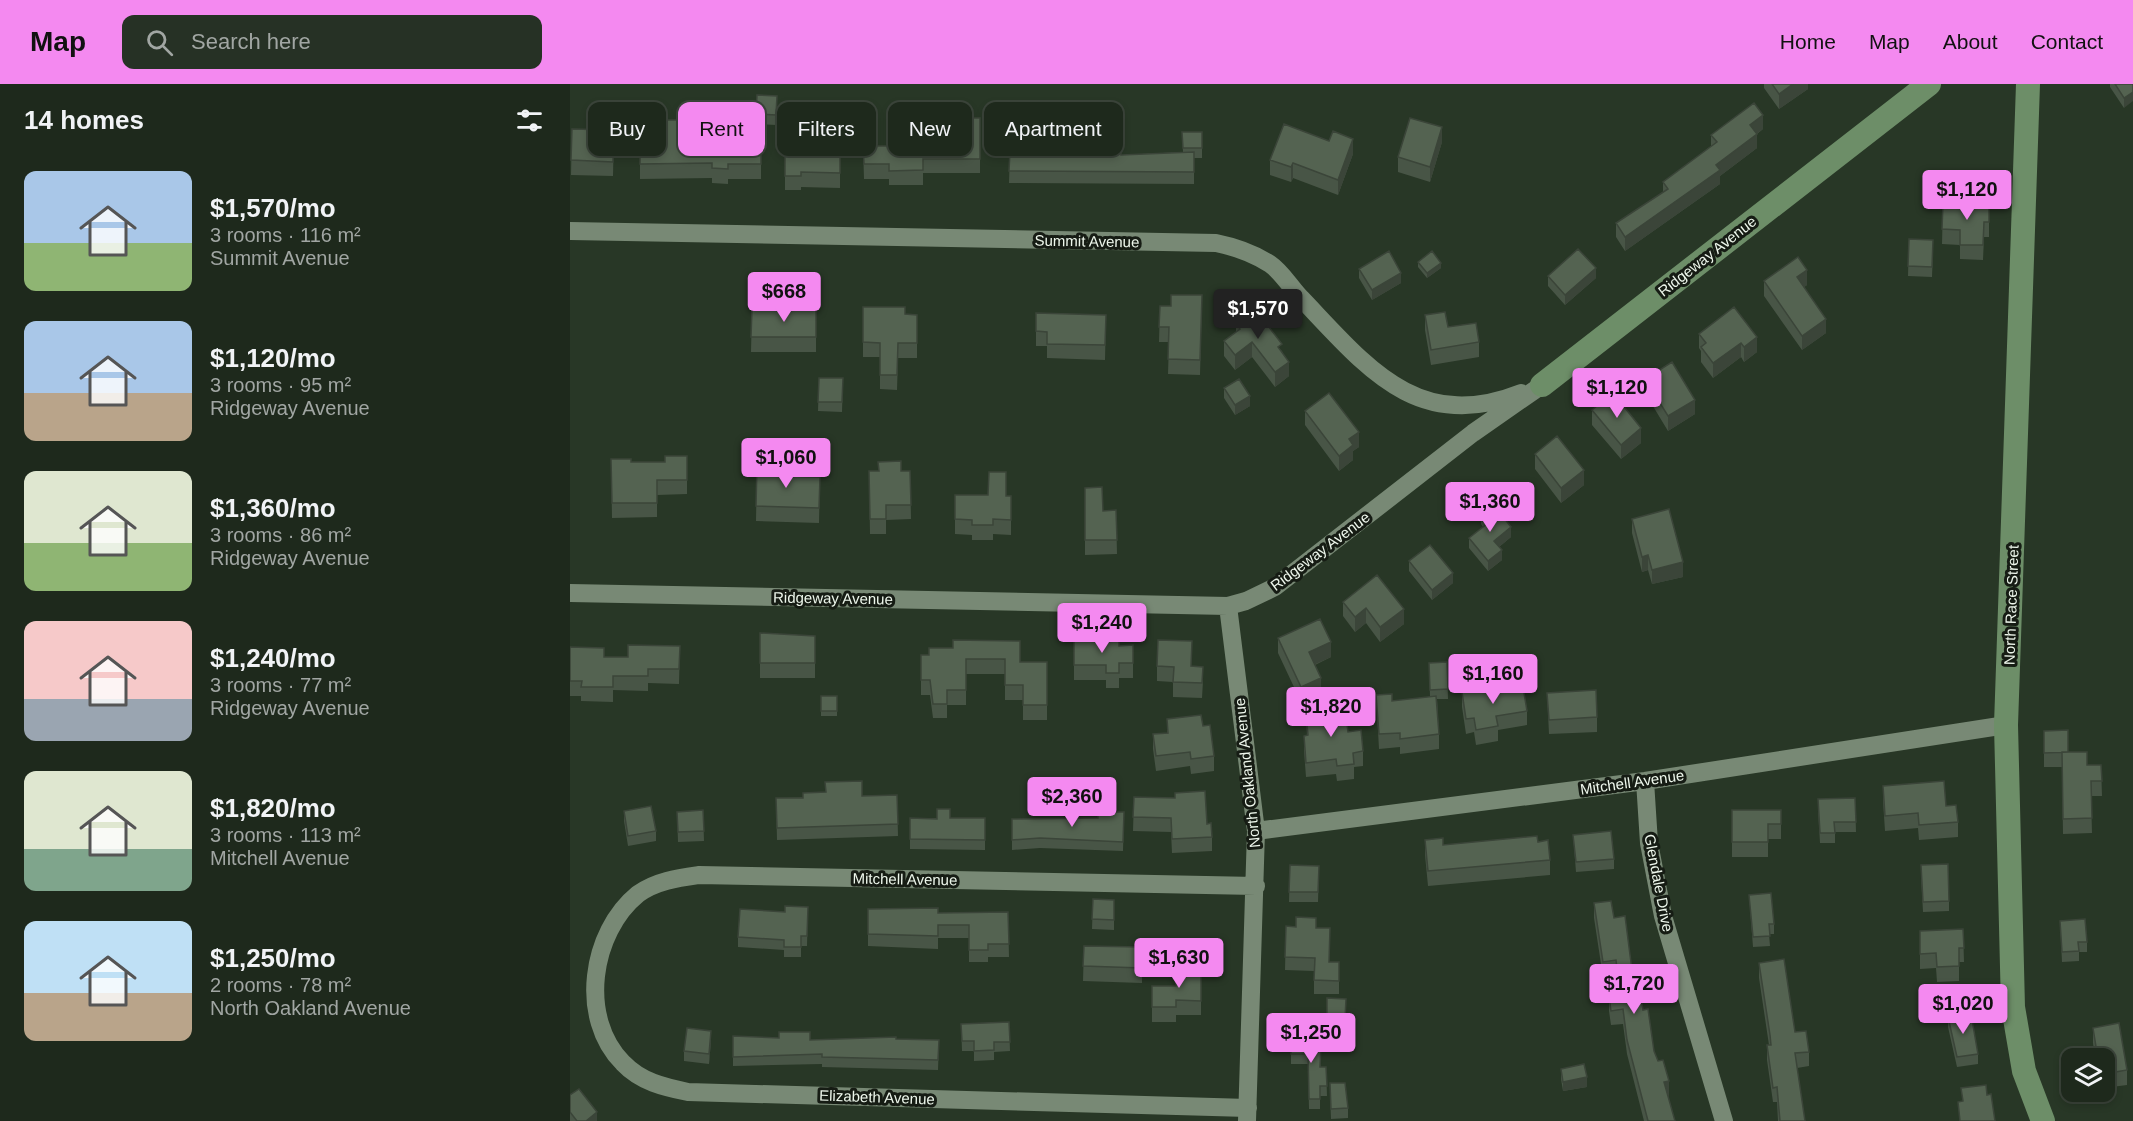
<!DOCTYPE html>
<meta charset="utf-8">
<style>
:root{--surface:#1e291c;--page:#263125;--text:#f1f3f6;--muted:#a1a6a3;--line:#3c453b;--accent:#f489f0}
body{margin:0;font-family:Arial,sans-serif;background:var(--page);color:var(--text);height:100vh;display:flex;flex-direction:column;font-size:22px;white-space:nowrap}
*{box-sizing:border-box;margin:0}
p{font-size:20px;color:var(--muted)}
.icon{flex:none;width:33px;height:33px;fill:none;stroke:currentColor;stroke-width:2;stroke-linecap:round;stroke-linejoin:round}
.map{position:relative;flex:1;overflow:hidden}
.side{display:flex;flex-direction:column;background:var(--surface);width:570px}
.side>*{flex:none}
.guide{position:absolute;left:18px;top:18px;width:570px;height:54px;display:flex;gap:12px}
.tools{position:absolute;left:1491px;top:964px;display:grid;gap:12px}
.tools a{display:grid;place-items:center;width:54px;height:54px;border-radius:12px;background:var(--surface);box-shadow:0 3px 9px #0003,0 0 0 2px var(--line);font-size:30px}
.price{position:absolute;translate:-50% -51px;padding:0 14px;border-radius:6px;background:var(--accent);color:#111;font-size:20px;line-height:39px;filter:drop-shadow(0 2px 3px #0008)}
.price::after{content:'';position:absolute;left:50%;top:36px;width:18px;height:14px;margin-left:-9px;background:inherit;clip-path:polygon(0 0,100% 0,50% 100%)}
.price.current{background:#222;color:#fff}
ul{padding:0;list-style:none}
li{display:flex;align-items:center;gap:18px;height:150px;padding:0 24px}
li span{display:grid;place-items:center;flex:none;width:168px;height:120px;border-radius:12px;color:#555}
li>.icon{margin-inline-start:auto}
span .icon{width:72px;height:72px;fill:#fffc;stroke-width:1}
li b{font-size:26px}
h2{display:flex;justify-content:space-between;align-items:center;height:72px;padding:0 24px;font-size:26px}
.tag{padding:0 21px;border-radius:12px;background:var(--surface);box-shadow:0 3px 9px #0003,0 0 0 2px var(--line);font-size:21px;line-height:54px}
.tag.current{background:var(--accent);color:#111}
header{display:flex;align-items:center;gap:36px;box-sizing:border-box;height:84px;padding:0 30px;background:var(--accent);color:#111}
header strong{font-size:28px}
nav{display:flex;gap:33px;margin-inline-start:auto;font-size:21px}
.search{width:420px;height:54px;background:var(--page);display:flex;align-items:center;gap:15px;box-sizing:border-box;padding:0 21px;border-radius:12px;color:var(--muted);font-size:22px}
main{display:flex;flex:1;min-height:0}
.map>svg:first-child{display:block}
</style>
<header>
<strong>Map</strong>
<div class="search"><svg class="icon" aria-label="search" viewBox="0 0 24 24"><circle cx="10" cy="10" r="6"/><path d="M15 15l6 6"/></svg>Search here</div>
<nav><a>Home</a><a>Map</a><a>About</a><a>Contact</a></nav>
</header>
<main>
<section class="side">
<h2>14 homes<svg class="icon" aria-label="filters" viewBox="0 0 24 24"><path d="M4 7h16M4 17h16"/><circle cx="9" cy="7" r="2"/><circle cx="15" cy="17" r="2"/></svg></h2>
<ul>
<li><span style="background:linear-gradient(#a9c7e8 60%,#8fb573 0)"><svg class="icon" aria-label="home" viewBox="0 0 24 24"><path d="M3 11l9-7 9 7M6 9v11h12V9"/></svg></span><div><b>$1,570/mo</b><p>3 rooms · 116 m²</p><p>Summit Avenue</p></div></li>
<li><span style="background:linear-gradient(#a9c7e8 60%,#b9a48a 0)"><svg class="icon" aria-label="home" viewBox="0 0 24 24"><path d="M3 11l9-7 9 7M6 9v11h12V9"/></svg></span><div><b>$1,120/mo</b><p>3 rooms · 95 m²</p><p>Ridgeway Avenue</p></div></li>
<li><span style="background:linear-gradient(#dfe7d0 60%,#8fb573 0)"><svg class="icon" aria-label="home" viewBox="0 0 24 24"><path d="M3 11l9-7 9 7M6 9v11h12V9"/></svg></span><div><b>$1,360/mo</b><p>3 rooms · 86 m²</p><p>Ridgeway Avenue</p></div></li>
<li><span style="background:linear-gradient(#f6c9c9 65%,#9aa5b1 0)"><svg class="icon" aria-label="home" viewBox="0 0 24 24"><path d="M3 11l9-7 9 7M6 9v11h12V9"/></svg></span><div><b>$1,240/mo</b><p>3 rooms · 77 m²</p><p>Ridgeway Avenue</p></div></li>
<li><span style="background:linear-gradient(#dfe7d0 65%,#7fa58c 0)"><svg class="icon" aria-label="home" viewBox="0 0 24 24"><path d="M3 11l9-7 9 7M6 9v11h12V9"/></svg></span><div><b>$1,820/mo</b><p>3 rooms · 113 m²</p><p>Mitchell Avenue</p></div></li>
<li><span style="background:linear-gradient(#bfe0f5 60%,#b9a48a 0)"><svg class="icon" aria-label="home" viewBox="0 0 24 24"><path d="M3 11l9-7 9 7M6 9v11h12V9"/></svg></span><div><b>$1,250/mo</b><p>2 rooms · 78 m²</p><p>North Oakland Avenue</p></div></li>
</ul>
</section>
<div class="map">
<svg width="1563" height="1037" viewBox="0 0 1563 1037">
<rect width="100%" height="100%" fill="#283726"/>
<g fill="none" stroke-linecap="round" stroke-linejoin="round">
<!-- street -->
<path stroke="#788975" stroke-width="18" d="M0,147L646,159C666,163 683,169 700,180C712,188 721,204 731,214C796,282 847,350 951,309
M0,509L658,522L676,517L705,503L903,349L972,301
M658,522L686,747L677,1037
M1075,697L1079,759L1093,832L1154,1037
M686,747L1075,697L1436,641
M678,1024L118,1008C94,1003 71,998 53,979C8,934 21,848 68,810C86,797 108,794 129,791L686,802"/>
<!-- secondary -->
<path stroke="#6d8e68" stroke-width="24" d="M1458,0L1436,641L1443,923L1454,987L1473,1037
M972,301L1359,0"/>
</g>
<!-- wall -->
<path fill="#485546" d="M1194,0H1238V5L1209,25L1194,4Z
M1540,0H1563L1554,24L1540,3Z
M187,11L207,12L206,41L186,40Z
M410,34V89H353V101H319V95H294L293,62H369L382,55Z
M2,45L44,46L43,92L1,91Z
M1193,45L1187,50V64L1150,92V100L1055,167L1046,153V139L1093,108V98L1141,62V51Z
M612,48H632V74H624V100L439,99L440,66L551,71L613,68Z
M70,50L115,52L122,59L160,60L185,52H191V95H158V100L142,99V94L70,95Z
M270,53V104L231,103V106H215V60H257Z
M872,58L860,98L828,88V73Z
M783,70L768,111L723,94L721,98L700,91V76Z
M1373,119L1419,120V153H1414L1413,176L1390,175V161L1372,160Z
M1339,155L1363,166L1362,193L1338,192Z
M848,178L871,184L857,194L848,183Z
M789,185L831,199L802,216L789,194Z
M978,192L1026,194L995,221L978,202Z
M1194,197L1237,201L1234,203L1256,249L1232,266L1194,212Z
M632,211L630,291L598,290L599,258H589L590,222H601Z
M293,223L335,230L347,231V274H328L327,306L310,305V273H293Z
M1164,223L1187,268L1174,278L1171,273L1143,294L1131,278V267L1129,264V250Z
M182,225L246,226V268H181Z
M466,229L536,231L535,276L477,274V262H466Z
M855,231L878,243L909,258V273L861,281L855,246Z
M666,239L712,267L719,292L705,303L682,273L665,286L654,272V257L666,248Z
M249,294H273L272,328L248,327Z
M1075,295L1125,330L1098,347L1075,309Z
M654,304L680,322L665,331L654,314Z
M1022,326L1071,359L1051,375L1022,341Z
M735,327L789,363L783,367V376L769,387L735,341Z
M965,370L1014,401L991,419L965,385Z
M117,372V410L87,411V433L42,434L41,375L61,378H95Z
M187,380L212,392L250,393L249,439L186,437Z
M299,387H340L341,435L316,436V450H300Z
M515,404L533,427L546,426L547,470L515,471Z
M385,411L441,412V451L423,450V456H402V451L385,450Z
M911,430L941,453L929,463L932,476L918,487L899,464V454L913,443L911,440Z
M1062,435L1113,493L1082,500L1078,486L1072,488L1062,449Z
M839,477L883,499L862,516L839,487Z
M773,518L834,525V540L810,558L796,539L785,548L773,532Z
M190,549L245,552V594H190Z
M708,554L761,573L745,581L751,609L731,618L708,569Z
M504,555L549,562L563,561V594H549V604H536V596H504Z
M110,562L109,600L78,599V607L43,606V618L11,617V612H0V563L34,573H58Z
M359,564L450,578H477V636H453V616H435V590H396V621H377V634H363L360,611H351V571H359Z
M877,578L878,615H867L869,650V665L830,670V663L809,665L806,611L822,617L860,613L859,579Z
M587,582H621L633,597L632,614L603,613V598L587,597Z
M930,607L957,627V641L928,646V657L906,661L904,648L896,650L892,623V608Z
M977,609L1027,633V648L979,650Z
M251,612H267V632H251Z
M736,629L778,648L793,667V682L784,683V695L767,697L766,690L736,693L734,667V652H737Z
M597,635L633,642L644,672V687L621,690L620,682L586,687L583,665V650L597,649Z
M1474,647L1498,668L1517,681H1531L1532,712H1521L1522,749L1493,750L1492,683H1474Z
M1313,702L1376,722L1388,738V753L1349,756L1348,744L1315,747L1313,717Z
M327,711L328,752L207,756L206,714Z
M564,713L637,740L642,753V767L602,769L601,748L563,747Z
M1285,714L1286,748H1265V759H1250L1248,725Z
M133,726L134,757L108,758L107,728Z
M1162,726H1211V755H1198V773H1162Z
M54,727L86,747V757L58,762L54,737Z
M554,728L553,767L470,764L442,766V735L528,734Z
M340,734H415V766L340,765Z
M1003,751L1044,775V785L1006,788Z
M855,756L873,761L968,758L980,776V791L858,802L855,771Z
M720,781L749,782L748,818H719Z
M1351,791L1379,817V827L1353,828Z
M1179,811L1204,840V850H1199L1200,862L1183,863Z
M523,815L544,816V846L522,845Z
M1024,819L1044,834L1073,926L1084,967L1099,1011L1098,1012L1105,1037H1074L1057,970L1053,940L1041,941L1039,927V912L1048,911L1046,891L1033,893L1024,834Z
M238,823L237,862H231V873H214V866L168,863V853L215,828Z
M298,825L368,829L438,828L439,873H418V878H399V854H368V865L298,862Z
M1490,837L1517,858V868H1509V877L1492,878Z
M716,842L746,844L759,878H769V910H744V887L715,886Z
M1393,845L1394,878H1389V897L1367,898L1366,884L1350,885V847Z
M514,862L572,863V899L513,897Z
M1189,879L1225,948L1239,968V982L1227,984L1235,1037H1208L1207,1018H1203L1197,976V961H1199L1189,894Z
M631,884V931H606V938H582V902H606Z
M757,914L776,915L775,945L757,944Z
M1378,933L1408,970V980L1387,983L1378,943Z
M439,938L440,967L424,968V976L404,977V967H392L391,940Z
M1523,944L1557,986V1001L1534,1004V975H1525L1523,959Z
M163,952L240,956H369L368,986L252,983V980L163,982Z
M721,953L745,961L751,983H756L757,1012H750V1025H739L738,980H721Z
M141,957L139,980L114,977V967Z
M991,985L1017,1003L993,1007L991,995Z
M760,1009L778,1024V1034L761,1035Z
M0,1011L27,1037H0Z"/>
<!-- shaded-wall -->
<path fill="#3b4539" d="M1223,0H1238V5L1209,25V10Z
M1563,8V17L1554,24V14Z
M1193,31V45L1180,55V41Z
M872,43V58L860,98V83Z
M1187,50V64L1150,92V100L1055,167V153L1146,81Z
M783,55V70L768,111V96Z
M723,79V94L721,98V83Z
M871,179V184L857,194V189Z
M1026,184V194L995,221V211Z
M1237,186V201L1227,208V193Z
M831,189V199L802,216V206Z
M1256,235V249L1232,266V252Z
M1187,253V268L1174,278V263Z
M682,258V273L665,286V271Z
M1171,259V273L1143,294V279Z
M719,278V292L705,303V288Z
M680,312V322L665,331V321Z
M1125,316V330L1098,347V332Z
M1071,344V359L1051,375V361Z
M789,348V363L783,367V376L769,387V372L779,355Z
M1014,386V401L991,419V404Z
M941,443V453L924,467V457Z
M932,466V476L918,487V477Z
M1078,471V486L1072,488V473Z
M1113,478V493L1082,500V486Z
M883,489V499L862,516V506Z
M796,524V539L785,548V533Z
M834,525V540L810,558V543Z
M761,558V573L739,583V568Z
M751,594V609L731,618V603Z
M141,947V957L139,980V970Z
M1017,993V1003L993,1007V998Z
M1099,997V1011L1094,1013V998Z
M27,1028V1037H16Z"/>
<!-- building -->
<path fill="#546351" stroke="#3b4539" stroke-width="1.5" d="M1202,0H1223L1209,10Z
M1545,0H1563V8L1554,14Z
M187,11L207,12L206,31L186,30Z
M1184,19L1193,31L1180,41L1187,50L1146,81L1150,86L1055,153L1046,139L1098,105L1093,98L1147,58L1141,51Z
M382,34H410V75H353V86L319,87V80H294L293,62H369V55H382Z
M840,34L872,43L860,83L828,73Z
M94,36H115V52H122V59L160,60V38H185V52H191V80H158V85L142,84V79L70,80V50H82V44H95Z
M714,40L759,57L763,47L783,55L768,96L723,79L721,83L700,76Z
M2,45L44,46L43,78L1,76Z
M612,48H632V64H613Z
M257,53H270V89L231,88V92H215V60H257Z
M511,63H551V71L624,68V88L439,87L440,66L511,67Z
M1373,119L1419,120V138H1414L1413,161H1390V146L1372,145Z
M1339,155L1363,156L1362,183L1338,182Z
M1008,165L1026,184L995,211L978,192Z
M819,167L831,189L802,206L789,185Z
M862,167L871,179L857,189L848,178Z
M1228,173L1237,186L1227,193L1256,235L1232,252L1194,197Z
M601,211H632L630,276L598,275L599,243H589L590,222H601Z
M293,223H335V230L347,231V259H328L327,291H310V259L293,258Z
M1164,223L1187,253L1174,263L1171,259L1143,279L1131,263L1136,259L1129,250Z
M182,225L246,226V253H181Z
M685,225L712,260L708,263L719,278L705,288L682,258L665,271L654,257L670,245L666,239Z
M875,228L878,243L906,239L909,258L861,266L855,231Z
M466,229L536,231L535,261L477,260V248L466,247Z
M1102,278L1125,316L1098,332L1075,295Z
M249,294H273L272,318H248Z
M669,295L680,312L665,321L654,304Z
M759,309L789,348L779,355L783,361L769,372L735,327Z
M1043,309L1071,344L1051,361L1022,326Z
M987,352L1014,386L991,404L965,370Z
M95,372H117V396H87V419H42L41,375H61V378H95Z
M331,377V387H340L341,421H316V435H300L299,387H309L308,378Z
M187,380H212L211,392L250,393L249,424L186,422Z
M419,388H436V412H441V436L423,435V441H402V436L385,435V411H418Z
M532,403L533,427L546,426L547,456H515V404Z
M924,421L941,443L924,457L932,466L918,477L899,454L918,439L911,430Z
M1099,425L1113,478L1082,486L1078,471L1072,473L1062,435Z
M860,461L883,489L862,506L839,477Z
M807,491L834,525L810,543L796,524L785,533L773,518Z
M750,535L761,558L739,568L751,594L731,603L708,554Z
M190,549L245,552V579H190Z
M504,555H549V562L563,561V579H549V589H536V581H504Z
M383,556L450,557V578H477V621H453V601H435V575H396V606H377V620H363L360,596H351V571H359V564H383Z
M588,556L622,557L621,582L633,583L632,599L603,598L604,583L587,582Z
M58,561L110,562L109,585H78V592H43V603H11L12,597H0V563L34,564V573H58Z
M877,578L878,605L860,606L859,579Z
M929,602L930,607L953,603L957,627L926,632L928,642L906,646L904,634L896,635L892,608Z
M1026,606L1027,633L979,636L977,609Z
M822,610V617L866,612L869,650L830,655V649L809,650L806,611Z
M251,612H267V627H251Z
M775,625L778,648L791,646L793,667L783,669L784,680L767,682L766,675L736,679L734,652L738,651L736,629Z
M631,631L633,642L640,641L644,672L621,675L620,668L586,672L583,650L598,649L597,635Z
M1498,646V668L1474,669V647Z
M1492,668H1517V681H1531L1532,697H1521L1522,734L1493,735Z
M292,697V712L327,711L328,740L207,744L206,714H233V709L256,708L255,698Z
M1374,697L1376,722L1386,721L1388,738L1349,741L1348,729L1315,732L1313,702Z
M635,707L637,740L641,739L642,753L602,755L601,734L563,733L564,713L605,714V709Z
M1285,714L1286,738H1264L1265,749H1250L1248,715Z
M81,722L86,747L58,752L54,727Z
M367,725H380V734H415V756L340,755V734L367,735Z
M133,726L134,747L108,748L107,728Z
M1162,726H1211V740H1198V758H1162Z
M528,728H554L553,758L470,754L442,756V735L528,734Z
M1041,747L1044,775L1006,778L1003,751Z
M967,752L968,758L978,756L980,776L858,787L855,756L873,754V761Z
M1378,780L1379,817L1353,818L1351,781Z
M720,781L749,782L748,808H719Z
M1201,809L1204,840H1199L1200,852L1183,853L1179,811Z
M523,815L544,816V836L522,835Z
M1041,817L1044,834L1055,832L1063,894H1068L1073,926L1078,925L1084,967L1088,977L1093,976L1099,997L1094,998L1105,1037H1078L1057,956L1053,925L1041,927L1039,912L1050,911L1046,876L1033,878L1024,819Z
M215,822L238,823L237,852H231V863H214V856L168,853L170,825L215,828Z
M368,824V829L438,828L439,860H418V866H399V841H368V852L298,850V825Z
M726,833L746,834V844H760L759,878H769V897L744,896L745,874L715,873L716,842L726,843Z
M1515,835L1517,858H1508L1509,867L1492,868L1490,837Z
M1393,845L1394,864H1389V882L1367,883L1366,869L1350,870V847Z
M514,862L572,863V884L513,882Z
M1214,875L1225,948L1236,947L1239,968L1225,969L1235,1037H1210L1207,1003L1203,1004L1197,961H1201L1200,951L1189,879Z
M606,884H631V917L606,916V923H582V902H606Z
M757,914L776,915L775,935L757,934Z
M1401,930L1408,970L1387,973L1378,933Z
M439,938L440,958H424V966L404,967V957H392L391,940Z
M1549,939L1557,986L1534,990V975H1528L1523,944Z
M117,944L141,947L139,970L114,967Z
M209,948H240V956L326,953V955L369,956L368,976L252,973V970L163,973V952L209,954Z
M721,953H745V961H751L750,983H756L757,1002H750V1015H739L738,970H721Z
M1014,980L1017,993L993,998L991,985Z
M760,999H775L778,1024L761,1025Z
M1416,1001L1417,1011L1421,1010L1425,1037H1390L1388,1018L1393,1017L1391,1004Z
M9,1005L27,1028L16,1037H7L0,1028V1011Z"/>
<g text-anchor="middle" dominant-baseline="central" stroke-width="6" stroke-linejoin="round" paint-order="stroke">
<!-- street labels -->
<g font-size="15" fill="#eef7ec" stroke="#161c14">
<text transform="translate(517 157) rotate(1)">Summit Avenue</text>
<text transform="translate(1137 172) rotate(-38)">Ridgeway Avenue</text>
<text transform="translate(750 467) rotate(-37)">Ridgeway Avenue</text>
<text transform="translate(263 514) rotate(1)">Ridgeway Avenue</text>
<text transform="translate(1441 521) rotate(-88)">North Race Street</text>
<text transform="translate(677 689) rotate(-96)">North Oakland Avenue</text>
<text transform="translate(1062 698) rotate(-8)">Mitchell Avenue</text>
<text transform="translate(335 795) rotate(1)">Mitchell Avenue</text>
<text transform="translate(1089 799) rotate(79)">Glendale Drive</text>
<text transform="translate(307 1013) rotate(2)">Elizabeth Avenue</text>
</g>
</g>
</svg>
<div class="tools">
<a><svg class="icon" aria-label="layers" viewBox="0 0 24 24"><path d="M12 4l9 5-9 5-9-5zM3 14l9 5 9-5"/></svg></a>
</div>
<b class="price" style="left:1397px;top:137px">$1,120</b>
<b class="price" style="left:214px;top:239px">$668</b>
<b class="price current" style="left:688px;top:256px">$1,570</b>
<b class="price" style="left:1047px;top:335px">$1,120</b>
<b class="price" style="left:216px;top:405px">$1,060</b>
<b class="price" style="left:920px;top:449px">$1,360</b>
<b class="price" style="left:532px;top:570px">$1,240</b>
<b class="price" style="left:923px;top:621px">$1,160</b>
<b class="price" style="left:761px;top:654px">$1,820</b>
<b class="price" style="left:502px;top:744px">$2,360</b>
<b class="price" style="left:609px;top:905px">$1,630</b>
<b class="price" style="left:1064px;top:931px">$1,720</b>
<b class="price" style="left:1393px;top:951px">$1,020</b>
<b class="price" style="left:741px;top:980px">$1,250</b>
<div class="guide">
<a class="tag">Buy</a>
<a class="tag current">Rent</a>
<a class="tag">Filters</a>
<a class="tag">New</a>
<a class="tag">Apartment</a>
</div>
</div>
</main>
